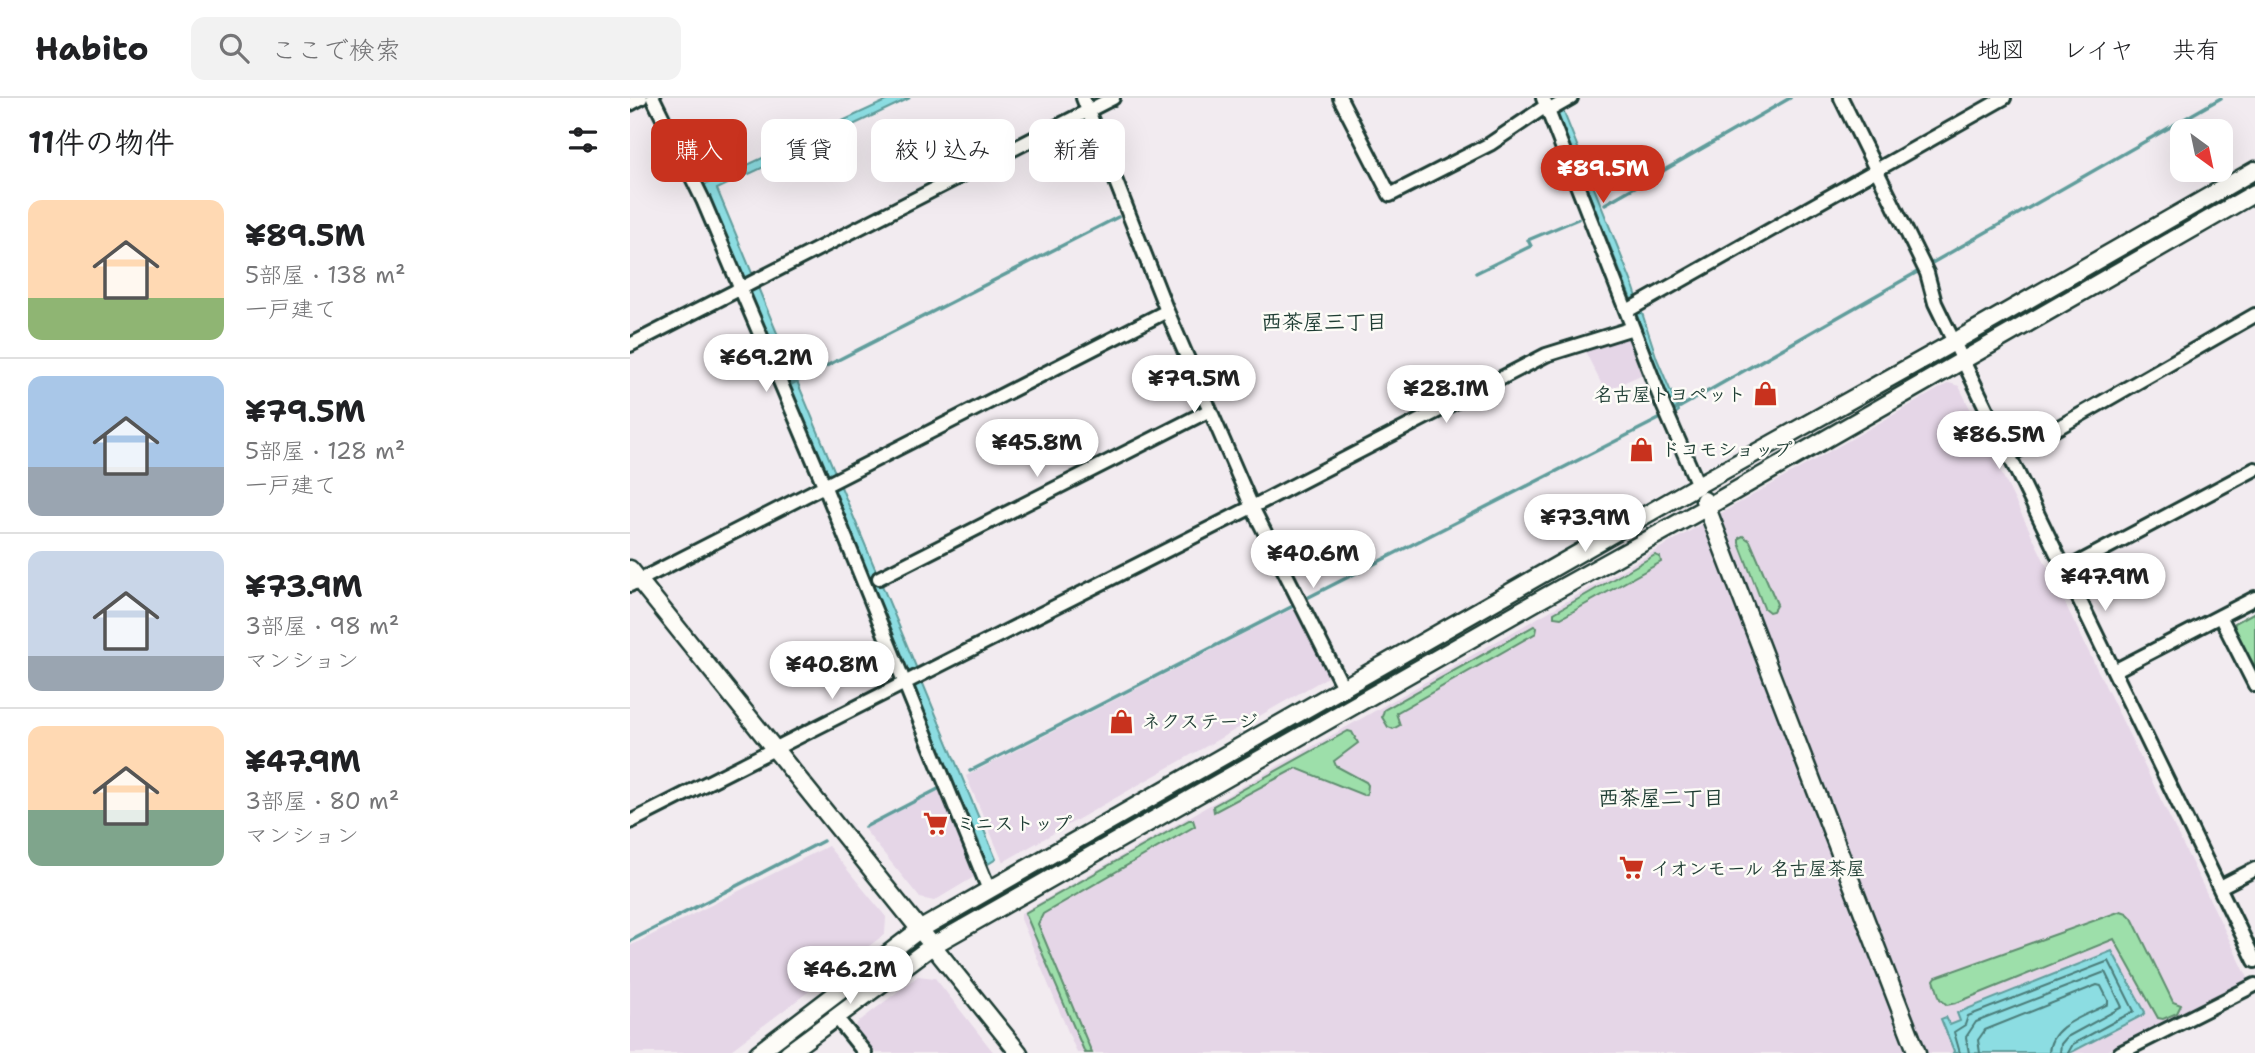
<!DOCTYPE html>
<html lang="ja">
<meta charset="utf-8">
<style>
:root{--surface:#fff;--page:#f2f2f2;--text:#202124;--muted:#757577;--line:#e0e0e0;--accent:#c8321e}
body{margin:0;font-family:"Shantell Sans","Klee One",sans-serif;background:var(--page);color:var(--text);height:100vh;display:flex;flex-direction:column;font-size:26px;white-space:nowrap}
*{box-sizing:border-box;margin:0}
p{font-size:23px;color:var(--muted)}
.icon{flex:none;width:38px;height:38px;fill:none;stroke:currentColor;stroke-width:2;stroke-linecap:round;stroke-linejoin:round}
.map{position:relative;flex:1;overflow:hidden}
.drawer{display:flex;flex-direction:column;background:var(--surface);width:630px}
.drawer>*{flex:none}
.banner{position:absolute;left:21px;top:21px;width:665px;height:63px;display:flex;gap:14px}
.needle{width:46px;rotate:147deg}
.buttons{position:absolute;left:1540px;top:21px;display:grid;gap:14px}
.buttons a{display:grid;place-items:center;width:63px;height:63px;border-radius:14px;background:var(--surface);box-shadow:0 7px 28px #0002;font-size:35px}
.price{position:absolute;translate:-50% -60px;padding:0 16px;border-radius:24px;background:#fff;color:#222;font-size:23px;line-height:46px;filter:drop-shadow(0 2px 4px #0008)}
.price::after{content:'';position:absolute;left:50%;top:42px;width:21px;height:16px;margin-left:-10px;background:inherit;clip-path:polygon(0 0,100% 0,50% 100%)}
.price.on{background:var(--accent);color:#fff}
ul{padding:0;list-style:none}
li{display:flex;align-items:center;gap:21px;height:175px;padding:0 28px}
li+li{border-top:2px solid var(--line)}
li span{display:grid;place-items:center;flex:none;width:196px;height:140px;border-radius:14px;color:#555}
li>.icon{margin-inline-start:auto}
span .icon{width:84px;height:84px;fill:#fffc;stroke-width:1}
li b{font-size:30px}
h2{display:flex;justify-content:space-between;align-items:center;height:84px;padding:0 28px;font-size:30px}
.tag{padding:0 24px;border-radius:14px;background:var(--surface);box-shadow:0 7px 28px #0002;font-size:24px;line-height:63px}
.tag.on{background:var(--accent);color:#fff}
header{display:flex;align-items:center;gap:42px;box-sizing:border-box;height:98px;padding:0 35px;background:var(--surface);border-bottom:2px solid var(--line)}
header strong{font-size:33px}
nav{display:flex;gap:38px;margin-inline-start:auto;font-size:24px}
.search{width:490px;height:63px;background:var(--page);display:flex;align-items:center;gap:18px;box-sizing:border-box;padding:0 24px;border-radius:14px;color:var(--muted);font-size:26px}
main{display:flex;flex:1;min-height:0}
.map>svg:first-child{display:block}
</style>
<header>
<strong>Habito</strong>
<div class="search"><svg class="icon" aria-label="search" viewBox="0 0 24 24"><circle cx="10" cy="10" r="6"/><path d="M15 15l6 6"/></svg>ここで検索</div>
<nav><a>地図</a><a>レイヤ</a><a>共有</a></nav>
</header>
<main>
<section class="drawer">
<h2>11件の物件<svg class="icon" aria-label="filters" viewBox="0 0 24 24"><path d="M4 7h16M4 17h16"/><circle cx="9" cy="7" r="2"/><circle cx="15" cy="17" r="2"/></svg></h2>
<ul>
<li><span style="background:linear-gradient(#ffd9b3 70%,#8fb573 0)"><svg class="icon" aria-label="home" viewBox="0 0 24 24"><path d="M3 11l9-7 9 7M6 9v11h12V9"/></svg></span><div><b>¥89.5M</b><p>5部屋 · 138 m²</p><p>一戸建て</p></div></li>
<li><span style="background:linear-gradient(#a9c7e8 65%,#9aa5b1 0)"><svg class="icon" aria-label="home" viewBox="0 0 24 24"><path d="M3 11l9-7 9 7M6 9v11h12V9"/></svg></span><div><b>¥79.5M</b><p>5部屋 · 128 m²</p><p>一戸建て</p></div></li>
<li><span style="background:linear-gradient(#c9d6e8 75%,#9aa5b1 0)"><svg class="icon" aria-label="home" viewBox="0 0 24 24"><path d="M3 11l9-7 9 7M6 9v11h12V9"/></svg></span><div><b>¥73.9M</b><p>3部屋 · 98 m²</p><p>マンション</p></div></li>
<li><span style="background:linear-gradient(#ffd9b3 60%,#7fa58c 0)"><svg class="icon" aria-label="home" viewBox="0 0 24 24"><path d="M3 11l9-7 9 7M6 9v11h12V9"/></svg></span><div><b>¥47.9M</b><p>3部屋 · 80 m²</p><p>マンション</p></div></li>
</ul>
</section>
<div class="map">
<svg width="1625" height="955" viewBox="0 0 1625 955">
<rect width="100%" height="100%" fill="#f2ebf0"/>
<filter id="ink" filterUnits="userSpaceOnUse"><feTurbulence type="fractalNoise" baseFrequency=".0143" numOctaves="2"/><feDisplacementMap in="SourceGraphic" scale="14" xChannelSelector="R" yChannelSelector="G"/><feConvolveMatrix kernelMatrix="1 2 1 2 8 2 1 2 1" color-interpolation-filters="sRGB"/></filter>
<g filter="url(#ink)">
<!-- built -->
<path fill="#e5d6e7" d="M996,239L1001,241L1013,276L975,293L955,253Z
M1319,285L1329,288L1619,882L1473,955H447L391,821V815Z
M666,509L699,572L696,580L373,764L336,678Z
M312,691L346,773L344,779L304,803L290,800L234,731Z
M198,748L256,819L255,836L97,955H0V848Z
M288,878L305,880L364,955H245L226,930L227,925Z"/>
<!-- green -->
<path fill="#9ddfaa" stroke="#5e8e6f" stroke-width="2" d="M1113,438L1120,443L1147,506L1143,513L1139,514L1134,510L1109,445V440Z
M1025,457L1030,459L1031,464L931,520L924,519V515Z
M1625,514V573L1604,531L1605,525Z
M904,528L907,530L906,535L766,615L770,627L763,631L758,629L752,619L754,612Z
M718,633L722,634L728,645L704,663L706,668L736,684L738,687L737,696L733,697L666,670L584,714L583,708Z
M559,722H563L565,728L413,816L408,826L462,955H455L395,815Z
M1491,813L1497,815L1502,820L1543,904L1551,907L1547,915L1533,921L1528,920L1484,841L1326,905L1317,907L1310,901L1304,882L1306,879Z"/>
<!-- water -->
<path fill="#8cdde2" stroke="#609d9c" stroke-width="2" d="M262,0H280L87,91L366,761L358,766L74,87Z
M921,0H928L1004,190L1027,261L1049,313L1044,317L1001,201Z
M1482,853L1515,914L1513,917L1440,955H1323L1324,953L1311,921L1316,919L1320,927L1330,923L1327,915Z"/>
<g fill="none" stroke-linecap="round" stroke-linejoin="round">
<!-- shore -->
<path stroke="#4b7d7a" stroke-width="2" d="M1330,955L1324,934L1335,927L1338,918L1479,863L1504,913L1443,946L1438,955
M1339,955L1336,939L1346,924L1475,874L1492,909L1437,939L1431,946L1430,955
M1350,955L1348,942L1355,932L1467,887L1471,888L1478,902V906C1456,918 1420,926 1419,955"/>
<!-- stream -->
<path stroke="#609d9c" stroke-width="3.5" d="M975,106L1160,0
M1302,165L1591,0
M846,175L901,148L898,142L948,121
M159,287L488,119
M1045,312L1289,173
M677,500L1031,320
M340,673L665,507
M235,729L310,690
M0,843L193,743"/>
<defs>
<path id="minor" d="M23,0L73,102L194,387L359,792
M453,0L537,213L622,409L714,591
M710,0L760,97L860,46L916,8
M913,0L1033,307L1068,387
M1211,0L1297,175L1305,205L1625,863
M0,6L11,0
M918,13L941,0
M997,213L1374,0
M0,247L483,0
M1380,357L1625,217
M1435,472L1625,371
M249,480L580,312
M0,487L537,213
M1590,518L1625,587
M1484,573L1625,500
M0,724L622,409L916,257L1003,230
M1590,789L1625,771
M206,919L235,955
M1490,955L1625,887"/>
<path id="tertiary" d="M1074,402L1287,955
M0,471L389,955
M128,955L289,832L1068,387L1324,244L1625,72
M158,955L302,848L904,505L1077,409L1625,95"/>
</defs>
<!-- minor casing -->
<use href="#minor" stroke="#1f3d34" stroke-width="18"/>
<!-- tertiary casing -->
<use href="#tertiary" stroke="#1f3d34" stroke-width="21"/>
<!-- minor -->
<use href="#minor" stroke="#fdfcf7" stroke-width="12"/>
<!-- tertiary -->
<use href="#tertiary" stroke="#fdfcf7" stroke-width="16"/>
</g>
</g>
<!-- icons -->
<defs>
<symbol id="shop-bare" viewBox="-9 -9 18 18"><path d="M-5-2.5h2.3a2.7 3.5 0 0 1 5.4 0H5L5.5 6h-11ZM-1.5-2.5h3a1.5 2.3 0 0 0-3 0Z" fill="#c8321e" stroke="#fdfcf7" stroke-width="2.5" paint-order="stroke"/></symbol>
<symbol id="supermarket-bare" viewBox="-9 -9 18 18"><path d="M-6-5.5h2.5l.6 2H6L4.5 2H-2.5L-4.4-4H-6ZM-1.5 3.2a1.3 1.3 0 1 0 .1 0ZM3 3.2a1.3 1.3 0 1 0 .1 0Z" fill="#c8321e" stroke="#fdfcf7" stroke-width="2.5" paint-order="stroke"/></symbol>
</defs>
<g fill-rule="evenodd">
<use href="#shop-bare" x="1118" y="278" width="35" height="35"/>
<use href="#shop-bare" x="994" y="334" width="35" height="35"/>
<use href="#shop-bare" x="474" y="606" width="35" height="35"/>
<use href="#supermarket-bare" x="288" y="708" width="35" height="35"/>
<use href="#supermarket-bare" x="984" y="752" width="35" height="35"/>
</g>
<g text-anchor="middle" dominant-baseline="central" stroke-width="5" stroke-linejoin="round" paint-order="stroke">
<!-- poi labels -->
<g font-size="19" font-weight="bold" fill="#1f3d34" stroke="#fdfcf7" text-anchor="start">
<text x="1116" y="296" text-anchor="end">名古屋トヨペット</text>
<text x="1031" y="351">ドコモショップ</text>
<text x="512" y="623">ネクステージ</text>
<text x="326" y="725">ミニストップ</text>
<text x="1021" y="770">イオンモール 名古屋茶屋</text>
</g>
<!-- neighbourhood labels -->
<g font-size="21" font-weight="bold" fill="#1f3d34" stroke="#fdfcf7">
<text x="694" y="224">西茶屋三丁目</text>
<text x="1031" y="700">西茶屋二丁目</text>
</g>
</g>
</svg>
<div class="buttons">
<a><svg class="needle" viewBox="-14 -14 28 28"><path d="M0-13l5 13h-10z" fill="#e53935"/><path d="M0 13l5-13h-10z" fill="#757577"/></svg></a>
</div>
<b class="price on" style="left:973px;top:107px">¥89.5M</b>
<b class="price" style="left:136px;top:296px">¥69.2M</b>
<b class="price" style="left:564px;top:317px">¥79.5M</b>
<b class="price" style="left:816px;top:327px">¥28.1M</b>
<b class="price" style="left:1369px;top:373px">¥86.5M</b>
<b class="price" style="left:407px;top:381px">¥45.8M</b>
<b class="price" style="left:955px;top:456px">¥73.9M</b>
<b class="price" style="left:683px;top:492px">¥40.6M</b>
<b class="price" style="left:1475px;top:515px">¥47.9M</b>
<b class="price" style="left:202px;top:603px">¥40.8M</b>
<b class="price" style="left:220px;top:908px">¥46.2M</b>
<div class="banner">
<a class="tag on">購入</a>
<a class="tag">賃貸</a>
<a class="tag">絞り込み</a>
<a class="tag">新着</a>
</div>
</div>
</main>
